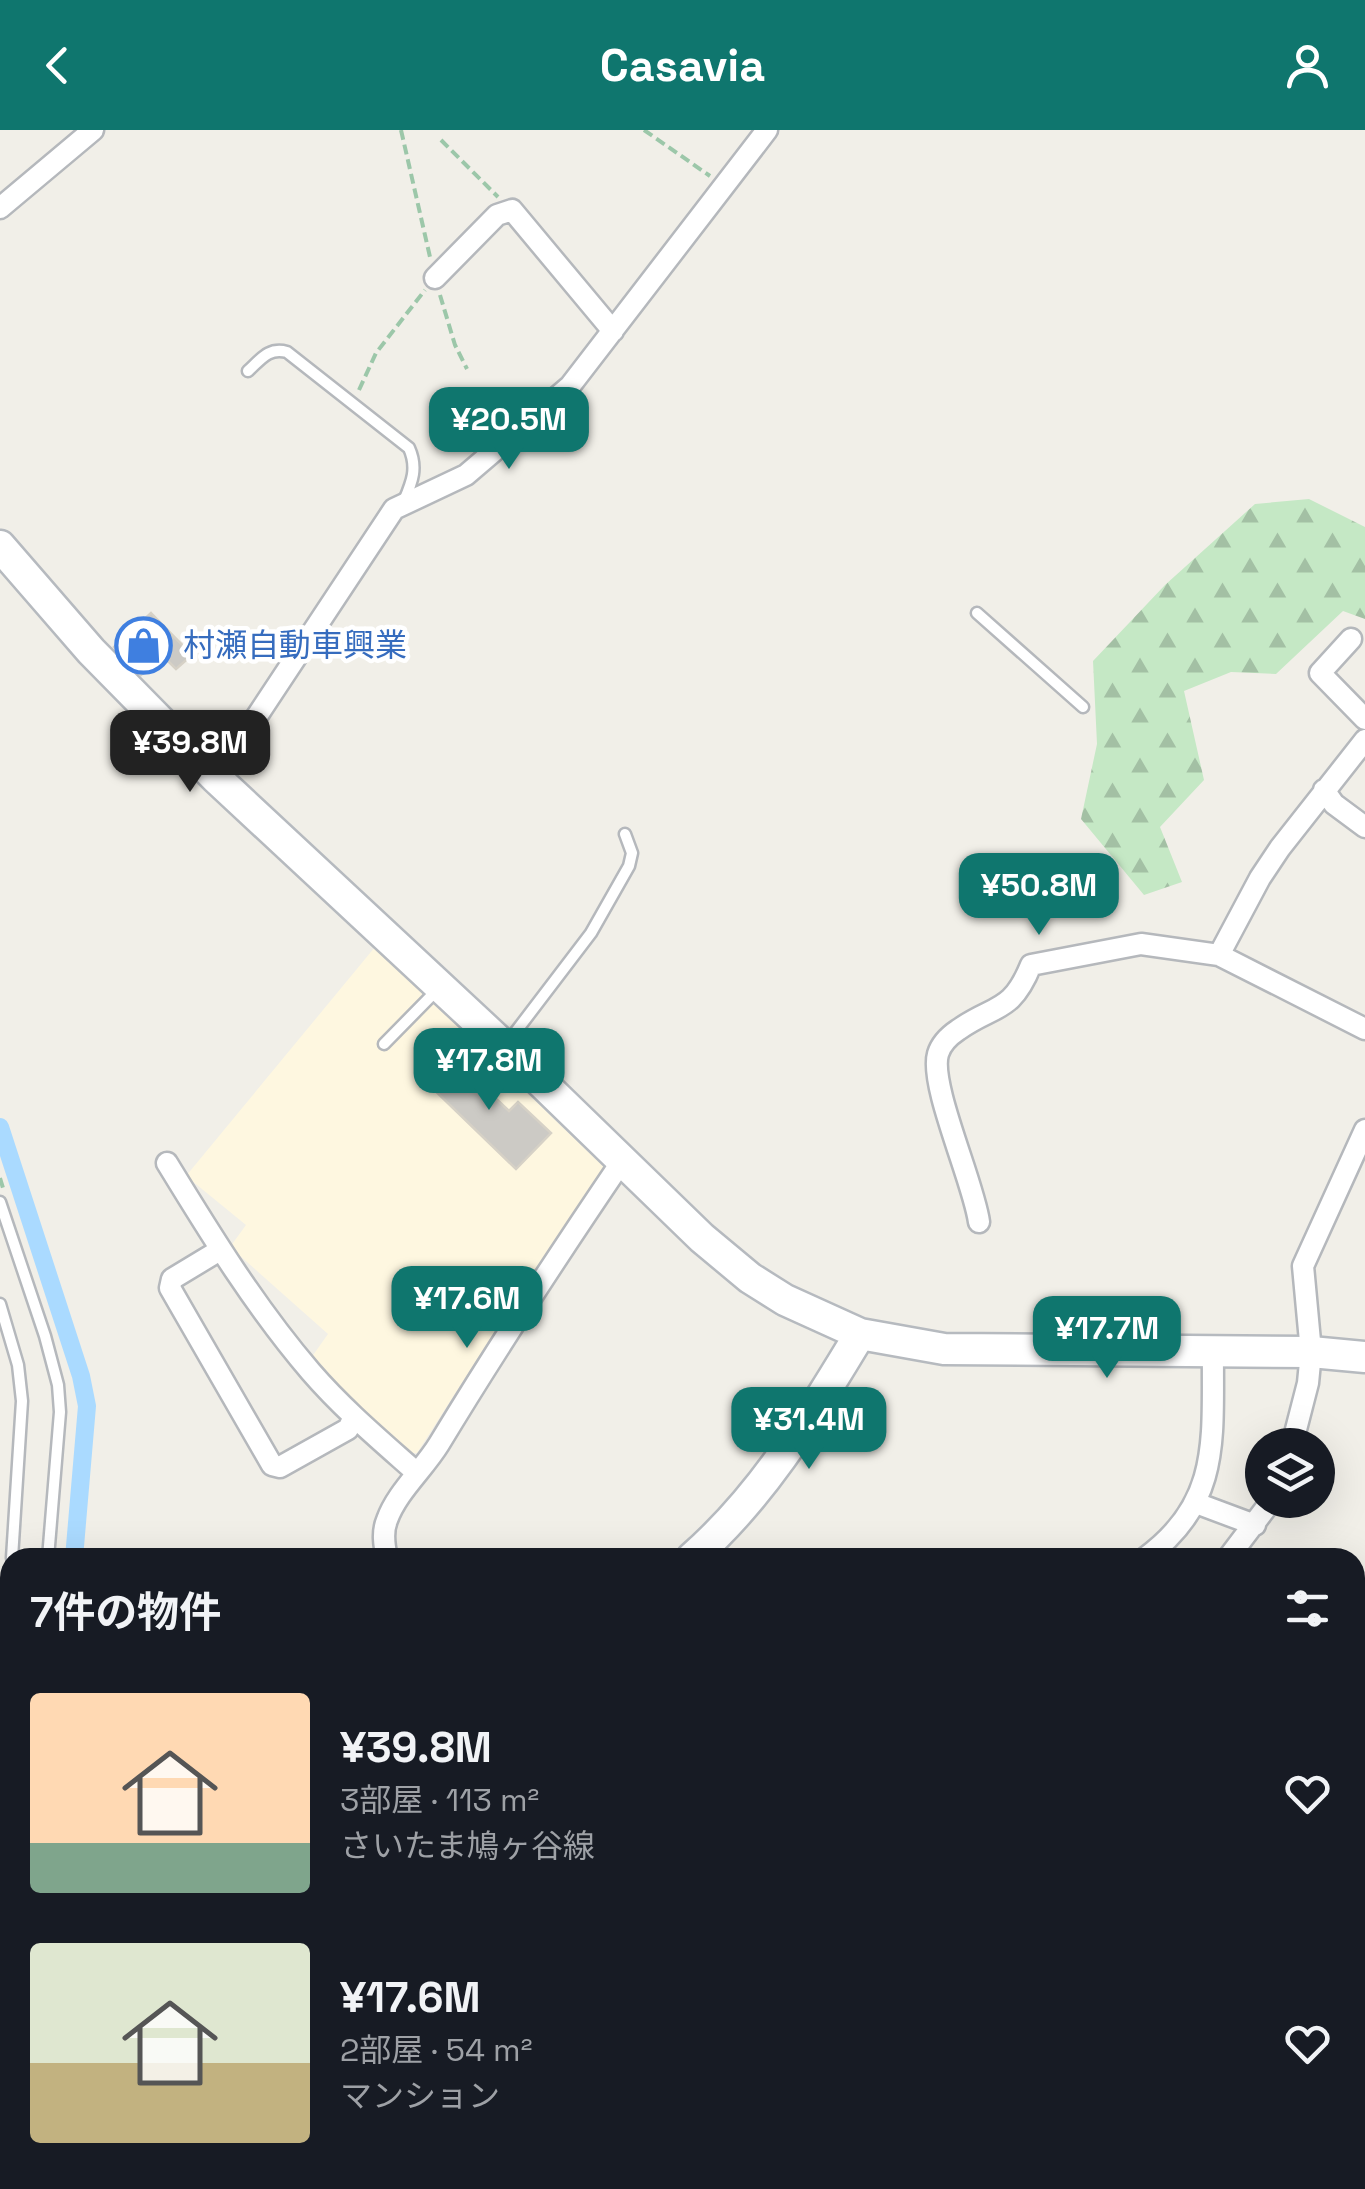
<!DOCTYPE html>
<html lang="ja">
<meta charset="utf-8">
<style>
:root{--surface:#171b24;--page:#242831;--text:#f1f3f6;--muted:#9ea1a6;--accent:#0f766e}
body{margin:0;font-family:"Space Grotesk","Noto Sans JP",sans-serif;background:var(--page);color:var(--text);height:100vh;display:flex;flex-direction:column;font-size:38px;white-space:nowrap}
*{box-sizing:border-box;margin:0}
p{font-size:32px;color:var(--muted)}
.icon{flex:none;width:55px;height:55px;fill:none;stroke:currentColor;stroke-width:2;stroke-linecap:round;stroke-linejoin:round}
.map{position:relative;flex:1;overflow:hidden}
.details{position:absolute;left:0px;top:1418px;width:1365px;height:642px;display:flex;flex-direction:column;background:var(--surface);border-radius:30px 30px 0 0;box-shadow:0 10px 40px #0002}
.details>*{flex:none}
.fabs{position:absolute;left:1245px;top:1298px;display:grid;gap:20px}
.fabs a{display:grid;place-items:center;width:90px;height:90px;border-radius:50%;background:var(--surface);box-shadow:0 10px 40px #0002;font-size:50px}
.price{position:absolute;translate:-50% -85px;padding:0 22px;border-radius:20px;background:var(--accent);color:#fff;font-size:32px;line-height:65px;filter:drop-shadow(0 2px 5px #0008)}
.price::after{content:'';position:absolute;left:50%;top:60px;width:30px;height:22px;margin-left:-15px;background:inherit;clip-path:polygon(0 0,100% 0,50% 100%)}
.price.selected{background:#222;color:#fff}
ul{padding:0;list-style:none}
li{display:flex;align-items:center;gap:30px;height:250px;padding:0 30px}
li span{display:grid;place-items:center;flex:none;width:280px;height:200px;border-radius:10px;color:#555}
li>.icon{margin-inline-start:auto}
span .icon{width:120px;height:120px;fill:#fffc;stroke-width:1}
li b{font-size:42px}
h2{display:flex;justify-content:space-between;align-items:center;height:120px;padding:0 30px;font-size:42px}
header{display:flex;justify-content:space-between;align-items:center;height:130px;padding:0 30px;background:var(--accent);color:#fff;font-size:45px;font-weight:600}
.map>svg:first-child{display:block}
</style>
<header><svg class="icon" aria-label="back" viewBox="0 0 24 24"><path d="M15 5l-7 7 7 7"/></svg>Casavia<svg class="icon" aria-label="person" viewBox="0 0 24 24"><circle cx="12" cy="8" r="4"/><path d="M4 21q1-7 8-7t8 7"/></svg></header>
<div class="map">
<svg width="1365" height="2059" viewBox="0 0 1365 2059">
<defs>
<pattern id="forest-firs" width="22" height="20" patternUnits="userSpaceOnUse" patternTransform="scale(2.5)"><rect width="22" height="20" fill="#c5e8c5"/><path d="M5 1l3.5 6h-7zM16 11l3.5 6h-7z" fill="#a3c0a4"/></pattern>
<pattern id="park-crowns" width="20" height="18" patternUnits="userSpaceOnUse" patternTransform="scale(2.5)"><rect width="20" height="18" fill="#c5e8c5"/><path d="M2 6a3 3 0 1 1 6 0M12 15a3 3 0 1 1 6 0" fill="none" stroke="#a3c0a4"/></pattern>
<pattern id="water-waves" width="16" height="10" patternUnits="userSpaceOnUse" patternTransform="scale(2.5)"><rect width="16" height="10" fill="#aadaff"/><path d="M0 5q4-4 8 0t8 0" fill="none" stroke="#8eb4d2"/></pattern>
</defs>
<rect width="100%" height="100%" fill="#f1efe8"/>
<!-- commercial -->
<path fill="#fef7e0" d="M375,817L606,1039L520,1162L417,1323H408L311,1228L328,1204L230,1117L246,1095L186,1046Z"/>
<!-- forest -->
<path fill="url(#forest-firs)" d="M1309,369L1365,397V489L1343,481L1276,544L1231,542L1184,561L1204,650L1160,697L1182,752L1144,765L1081,689L1097,614L1093,531L1165,455L1255,374Z"/>
<!-- park -->
<path fill="url(#park-crowns)" d="M1355,1752H1365V2059H1320L1301,2053V2050H1355Z
M289,2050H641L652,2059H289Z
M887,2050H1233L1235,2057L878,2059Z"/>
<!-- water -->
<path fill="url(#water-waves)" d="M1355,1787L1365,1788V1986L1355,1982Z"/>
<g fill="none" stroke-linecap="round" stroke-linejoin="round">
<!-- stream -->
<path stroke="#aadaff" stroke-width="5" d="M80,2050L87,2059
M4,2059L13,2050"/>
<!-- canal -->
<path stroke="#aadaff" stroke-width="18" d="M0,997L81,1246L87,1276L74,1428
M736,2050L774,2055L812,2050
M1270,2050L1272,2059"/>
<!-- river -->
<path stroke="#aadaff" stroke-width="32" d="M0,1916L10,1926"/>
</g>
<!-- building -->
<path fill="#cccac5" stroke="#d6d1c6" stroke-width="2.5" d="M151,483L192,525L176,539L162,525L141,545L114,517Z
M450,925L509,981L518,972L551,1003L516,1039L425,951Z"/>
<g fill="none" stroke-linecap="round" stroke-linejoin="round">
<defs>
<path id="lane" d="M248,241C261,229 269,217 287,222L409,318C418,338 412,352 404,371
M977,483L1083,577
M508,912L591,803L629,736L632,723L625,704
M384,914L439,858
M0,1072L45,1206L58,1255L60,1282L48,1428
M0,1174L18,1235L22,1271L12,1428
M684,2050L701,2059
M1250,2050L1251,2059
M1295,2050L1296,2059
M846,2059L861,2050"/>
<path id="street" d="M0,78L93,0
M435,148L497,85L512,80L613,201
M1351,509L1320,543L1365,589
M216,648L394,379L466,345L570,256L767,0
M1324,660L1334,674L1365,697
M1219,825L1260,748L1280,718L1365,610
M167,1033C211,1105 256,1178 311,1242C343,1279 381,1311 417,1343
M979,1092C974,1053 929,955 938,924C941,914 949,906 958,900C995,874 1011,884 1031,835L1141,814L1219,825L1365,899
M220,1120L172,1149L170,1158L272,1335L280,1337L348,1299L354,1287
M1292,1315L1308,1253L1311,1222L1303,1136L1365,1000
M1196,1373L1255,1395
M387,1428C384,1415 382,1402 387,1390C397,1362 423,1340 439,1314C497,1218 559,1124 622,1031
M1145,1428C1222,1372 1212,1307 1213,1222
M1228,1428L1272,1370
M1355,1743H1365"/>
<path id="secondary" d="M0,416L91,521L216,648L505,917L702,1108L750,1148L785,1170L860,1204L944,1219L1311,1222L1365,1227
M692,1428C764,1365 811,1285 860,1204
M25,2059L34,2050"/>
</defs>
<!-- lane casing -->
<use href="#lane" stroke="#b5b8bc" stroke-width="15"/>
<!-- street casing -->
<use href="#street" stroke="#b5b8bc" stroke-width="25"/>
<!-- secondary casing -->
<use href="#secondary" stroke="#b6babf" stroke-width="35"/>
<!-- path -->
<path stroke="#9cc7a9" stroke-width="4" stroke-dasharray="10 5" stroke-linecap="butt" d="M401,0L430,127
M644,0L710,46
M441,10L498,67
M440,165L455,215L467,239
M359,260L376,223L425,160
M0,1048L3,1058
M0,1672L10,1667
M0,1802L10,1824
M460,2050L471,2059
M1133,2050L1142,2059
M909,2059L921,2050"/>
<!-- lane -->
<use href="#lane" stroke="#fff" stroke-width="10"/>
<!-- street -->
<use href="#street" stroke="#fff" stroke-width="20"/>
<!-- secondary -->
<use href="#secondary" stroke="#fff" stroke-width="30"/>
</g>
<!-- icons -->
<defs>
<symbol id="shop-ring" viewBox="-11 -11 22 22"><circle r="9.5" fill="#fff" stroke="#3f7fe0" stroke-width="1.5"/><path d="M-5-2.5h2.3a2.7 3.5 0 0 1 5.4 0H5L5.5 6h-11ZM-1.5-2.5h3a1.5 2.3 0 0 0-3 0Z" fill="#3f7fe0"/></symbol>
</defs>
<g fill-rule="evenodd">
<use href="#shop-ring" x="112" y="484" width="63" height="63"/>
</g>
<g text-anchor="middle" dominant-baseline="central" stroke-width="9" stroke-linejoin="round" paint-order="stroke">
<!-- shop labels -->
<g font-size="32" fill="#366cbe" stroke="#fff" text-anchor="start">
<text x="183" y="515">村瀬自動車興業</text>
</g>
</g>
</svg>
<div class="fabs">
<a><svg class="icon" aria-label="layers" viewBox="0 0 24 24"><path d="M12 4l9 5-9 5-9-5zM3 14l9 5 9-5"/></svg></a>
</div>
<b class="price" style="left:509px;top:342px">¥20.5M</b>
<b class="price selected" style="left:190px;top:665px">¥39.8M</b>
<b class="price" style="left:1039px;top:808px">¥50.8M</b>
<b class="price" style="left:489px;top:983px">¥17.8M</b>
<b class="price" style="left:467px;top:1221px">¥17.6M</b>
<b class="price" style="left:1107px;top:1251px">¥17.7M</b>
<b class="price" style="left:809px;top:1342px">¥31.4M</b>
<section class="details">
<h2>7件の物件<svg class="icon" aria-label="filters" viewBox="0 0 24 24"><path d="M4 7h16M4 17h16"/><circle cx="9" cy="7" r="2"/><circle cx="15" cy="17" r="2"/></svg></h2>
<ul>
<li><span style="background:linear-gradient(#ffd9b3 75%,#7fa58c 0)"><svg class="icon" aria-label="home" viewBox="0 0 24 24"><path d="M3 11l9-7 9 7M6 9v11h12V9"/></svg></span><div><b>¥39.8M</b><p>3部屋 · 113 m²</p><p>さいたま鳩ヶ谷線</p></div><svg class="icon" aria-label="heart" viewBox="0 0 24 24"><path d="M12 20l-8-8c-3-5 5-10 8-4 3-6 11-1 8 4z"/></svg></li>
<li><span style="background:linear-gradient(#dfe7d0 60%,#c2b280 0)"><svg class="icon" aria-label="home" viewBox="0 0 24 24"><path d="M3 11l9-7 9 7M6 9v11h12V9"/></svg></span><div><b>¥17.6M</b><p>2部屋 · 54 m²</p><p>マンション</p></div><svg class="icon" aria-label="heart" viewBox="0 0 24 24"><path d="M12 20l-8-8c-3-5 5-10 8-4 3-6 11-1 8 4z"/></svg></li>
</ul>
</section>
</div>
